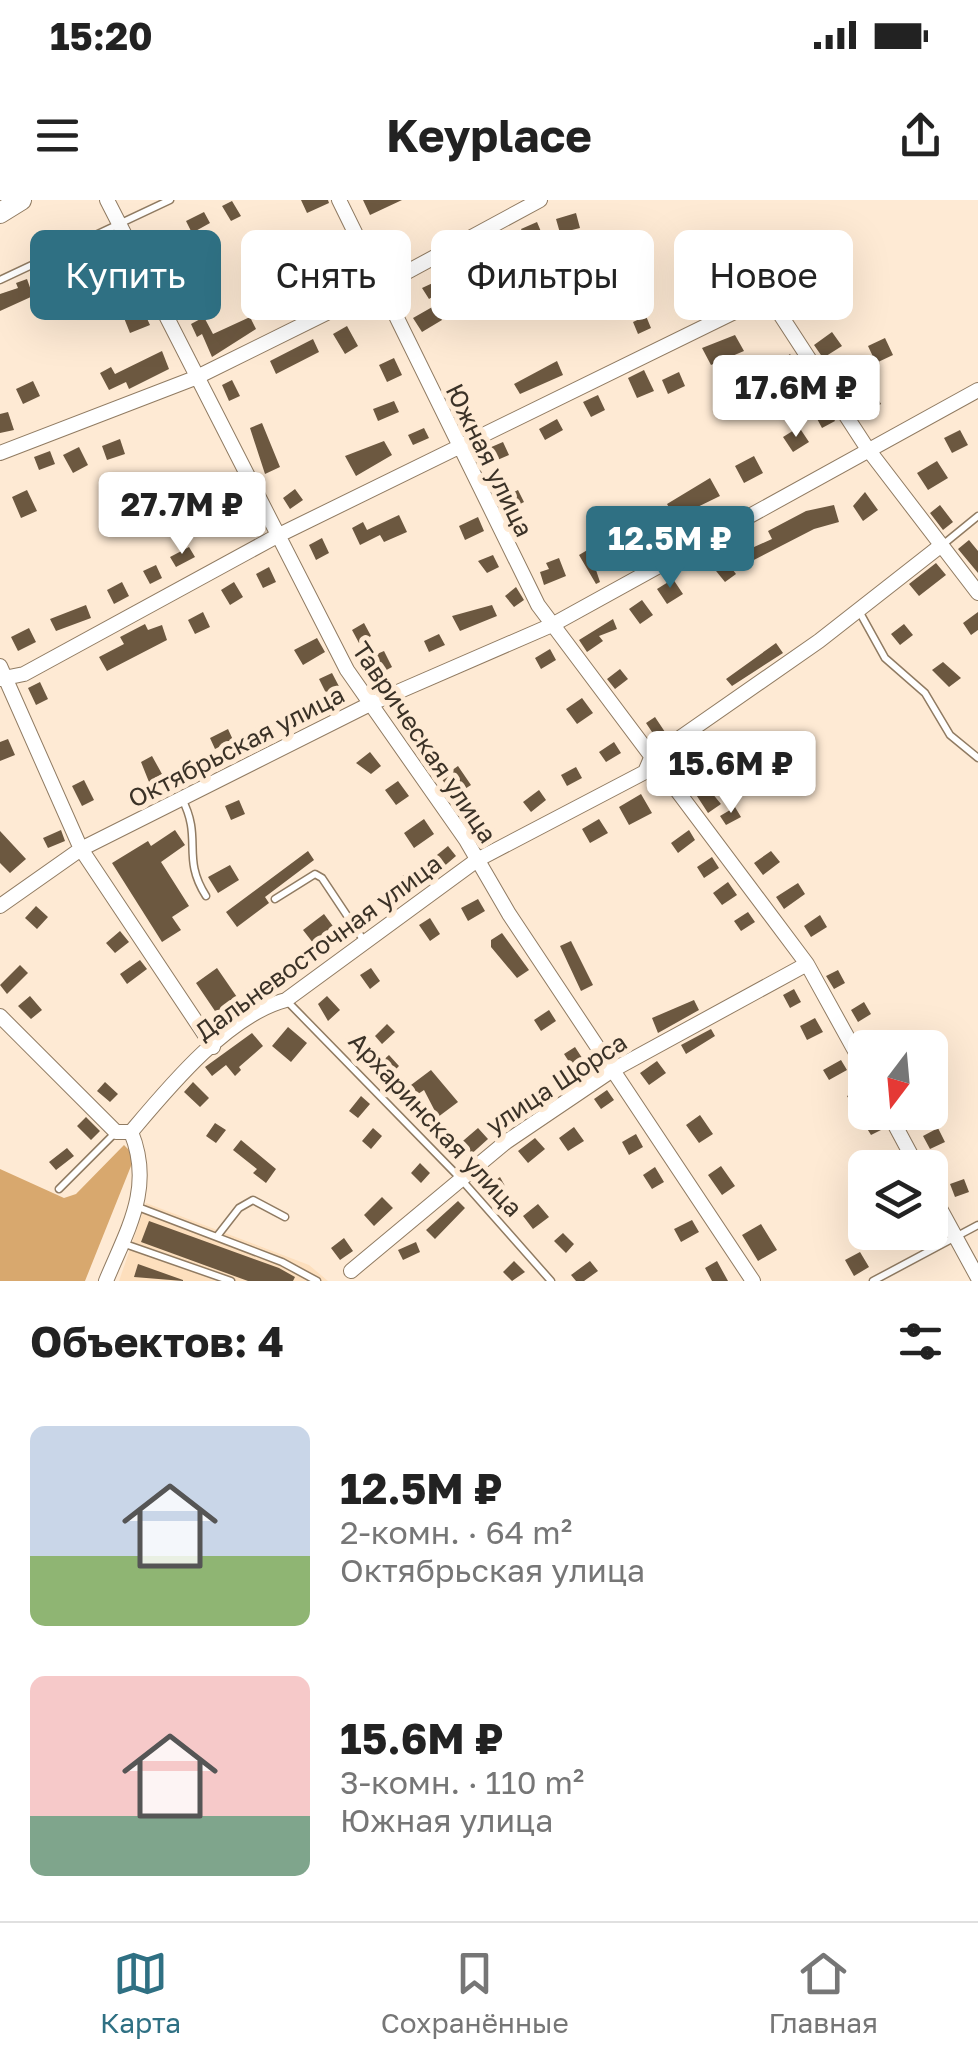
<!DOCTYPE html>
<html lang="ru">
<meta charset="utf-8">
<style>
:root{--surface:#fff;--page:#f6f6f6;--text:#222;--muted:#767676;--line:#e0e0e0;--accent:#2f7083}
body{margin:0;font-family:"Golos Text",sans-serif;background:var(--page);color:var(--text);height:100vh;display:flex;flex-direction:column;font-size:38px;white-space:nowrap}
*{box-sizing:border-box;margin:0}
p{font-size:32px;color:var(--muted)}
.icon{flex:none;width:55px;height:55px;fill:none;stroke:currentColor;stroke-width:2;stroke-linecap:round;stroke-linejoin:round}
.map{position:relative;height:1081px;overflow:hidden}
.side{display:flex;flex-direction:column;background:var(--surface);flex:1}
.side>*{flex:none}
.top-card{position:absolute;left:30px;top:30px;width:920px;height:90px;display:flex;gap:20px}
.needle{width:65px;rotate:196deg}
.tools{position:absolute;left:848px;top:830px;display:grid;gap:20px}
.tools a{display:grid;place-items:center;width:100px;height:100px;border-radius:15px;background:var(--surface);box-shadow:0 10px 40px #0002;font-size:50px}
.price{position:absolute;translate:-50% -85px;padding:0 22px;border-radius:10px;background:#fff;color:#222;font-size:32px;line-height:65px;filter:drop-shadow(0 2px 5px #0008)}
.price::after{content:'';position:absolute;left:50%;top:60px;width:30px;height:22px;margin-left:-15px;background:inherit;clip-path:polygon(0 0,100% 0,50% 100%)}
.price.on{background:var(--accent);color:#fff}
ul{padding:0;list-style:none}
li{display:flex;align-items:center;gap:30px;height:250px;padding:0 30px}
li span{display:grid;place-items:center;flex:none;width:280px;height:200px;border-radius:15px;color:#555}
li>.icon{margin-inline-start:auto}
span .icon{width:120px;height:120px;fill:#fffc;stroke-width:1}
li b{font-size:42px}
h2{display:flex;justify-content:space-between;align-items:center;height:120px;padding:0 30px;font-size:42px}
.chip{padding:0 35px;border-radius:15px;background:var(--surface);box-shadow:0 10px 40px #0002;font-size:35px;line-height:90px}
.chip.on{background:var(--accent);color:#fff}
.status{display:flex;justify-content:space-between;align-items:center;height:70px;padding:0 50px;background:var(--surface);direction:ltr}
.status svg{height:28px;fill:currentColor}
header{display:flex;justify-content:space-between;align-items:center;height:130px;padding:0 30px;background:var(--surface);font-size:45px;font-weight:700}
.dock{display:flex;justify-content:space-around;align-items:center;height:140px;border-top:2px solid var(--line);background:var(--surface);font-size:28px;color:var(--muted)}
.dock a{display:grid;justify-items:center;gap:5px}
.dock .on{color:var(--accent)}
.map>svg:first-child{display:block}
</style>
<div class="status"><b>15:20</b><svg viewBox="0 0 49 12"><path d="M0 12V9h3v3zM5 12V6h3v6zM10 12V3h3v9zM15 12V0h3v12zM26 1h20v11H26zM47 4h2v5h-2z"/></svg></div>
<header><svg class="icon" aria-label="menu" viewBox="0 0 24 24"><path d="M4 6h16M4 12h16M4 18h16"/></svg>Keyplace<svg class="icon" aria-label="share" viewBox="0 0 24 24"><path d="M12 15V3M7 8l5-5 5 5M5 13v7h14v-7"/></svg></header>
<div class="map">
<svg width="978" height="1081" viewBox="0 0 978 1081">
<rect width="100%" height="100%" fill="#feead4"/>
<!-- built -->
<path fill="#fddfbd" d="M146,1003L309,1065L328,1081H119Z"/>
<!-- forest -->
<path fill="#d8a86e" d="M124,945L135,956L85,1081H0V969L64,998L76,994Z"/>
<!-- building -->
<path fill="#6c5840" d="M301,0H328L329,3L307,13Z
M363,0H402L370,15Z
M232,1L241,16L231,21L222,6Z
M204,12L210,23L192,33L186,21Z
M576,13L580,28L560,33L556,19Z
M537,22L542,34L526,41L521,29Z
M164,36L173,49L157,59L149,46Z
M498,40L507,55L492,64L484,48Z
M780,51L788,66L776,72L768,58Z
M111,56L117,70L100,77L94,63Z
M465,68L473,82L461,89L456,82L429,99L422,88Z
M332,71L340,86L330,91L322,77Z
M27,79L33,96L0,111V94L18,88L16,83Z
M723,80L729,91L711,100L706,89Z
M189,87L194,97L179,105L174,95Z
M300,96L307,108L291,116L285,104Z
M434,106L442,120L422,132L413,118Z
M143,110L150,125L130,133L124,118Z
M646,116L651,128L638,134L633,122Z
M204,117L213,134L250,117L256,129L212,157L202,134L197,137L191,124Z
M347,126L358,146L345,154L333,134Z
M832,132L842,146L823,158L814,145Z
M735,135L744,151L711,165L702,148Z
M885,138L893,155L876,163L868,146Z
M313,139L319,152L276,174L270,161Z
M162,151L169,169L129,189L126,182L109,190L100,173L111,167L115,174Z
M790,154L798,166L786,175L778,163Z
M394,158L402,175L387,182L379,165Z
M557,161L563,175L520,194L514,184Z
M644,170L654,191L637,198L628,178Z
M679,172L685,186L668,194L662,180Z
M232,180L240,196L229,201L222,185Z
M33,181L40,196L23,204L16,189Z
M874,191L881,204L866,212L859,199Z
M598,195L605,210L591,217L583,202Z
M394,201L399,212L378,221L373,209Z
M828,208L835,221L822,228L815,215Z
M8,212L14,230L0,233V214Z
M557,219L563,230L545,240L539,229Z
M262,223L280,267L265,274L250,228Z
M799,227L809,242L793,252L783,237Z
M424,228L429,238L413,245L408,235Z
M960,230L968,245L952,253L944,238Z
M120,239L125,254L107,260L102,246Z
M384,241L392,255L356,276L345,256Z
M503,242L509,255L495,261L489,248Z
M79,247L88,265L73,273L63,255Z
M50,251L55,264L39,270L34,257Z
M754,256L763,273L744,283L735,266Z
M937,261L948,278L928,290L917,273Z
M710,278L720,296L675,318L667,304Z
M225,279L232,294L209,306L201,290Z
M295,289L303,300L290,309L283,298Z
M27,290L37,311L21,318L12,297Z
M518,290L524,302L508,310L502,298Z
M865,292L878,310L863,321L853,306Z
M834,305L839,322L814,329L748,363L743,352L772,339L768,331L806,311Z
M940,305L953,322L943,330L930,313Z
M399,315L407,332L384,342L380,335L360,345L352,328L363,322L367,330Z
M243,317L250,330L235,337L229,325Z
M478,317L484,331L465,340L459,326Z
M634,321L643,335L628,344L619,330Z
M322,338L329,353L316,360L309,345Z
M969,340L978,351V373L958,349Z
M189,347L195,357L176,367L170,357Z
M589,349L600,382L596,384L579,355Z
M493,355L499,367L487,373L478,361Z
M723,357L736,374L725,382L712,366Z
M559,358L566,376L544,385L540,372L549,369L546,363Z
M936,363L946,375L919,396L909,384Z
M156,365L162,378L150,384L143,371Z
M269,367L276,382L263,388L256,374Z
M673,379L683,394L667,404L657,389Z
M122,382L129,396L114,404L107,390Z
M234,382L243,397L230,405L221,390Z
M516,387L524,400L514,407L505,396Z
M642,400L653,415L640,424L629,409Z
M86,405L91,418L56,431L50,419Z
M492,405L497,416L460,431L452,416Z
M203,412L210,427L195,434L188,420Z
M978,412V430L971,435L963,423Z
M613,419L617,429L599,436L603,441L587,452L579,440Z
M364,423L371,436L359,443L352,430Z
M145,424L148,430L162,425L167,440L107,471L99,457L124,444L120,437Z
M904,424L913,435L900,445L891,434Z
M29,428L36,442L18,451L11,437Z
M439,434L445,445L429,452L424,441Z
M317,438L325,452L303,465L294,450Z
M776,443L783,453L732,486L726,479Z
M550,449L556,460L541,469L535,458Z
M384,451L392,467L379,474L370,457Z
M943,462L961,478L949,487L932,470Z
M620,469L628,479L615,489L607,479Z
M332,473L343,494L330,501L319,479Z
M40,482L48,499L36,505L28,488Z
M582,498L593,513L577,524L566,509Z
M655,517L665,532L656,538L646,523Z
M228,529L233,540L215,549L210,538Z
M8,539L15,555L0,561V542Z
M614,542L621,553L606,562L599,552Z
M370,552L381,566L371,574L356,563Z
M152,556L162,574L149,582L141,562Z
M688,564L721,604L708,613L680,570Z
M458,566L471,585L454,596L441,578Z
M576,567L582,578L567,586L561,575Z
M84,580L94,600L82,606L72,586Z
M398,581L409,596L396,605L385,590Z
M539,590L546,600L531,612L523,602Z
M641,594L652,613L629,625L619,607Z
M239,600L245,614L231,620L225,606Z
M735,607L741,617L726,625L720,616Z
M424,619L434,634L414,648L404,633Z
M599,619L608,633L590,643L582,629Z
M61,630L65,641L48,648L43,638Z
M175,630L185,645L161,662L189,706L172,717L181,730L162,742L112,663L148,641L151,646Z
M689,630L695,640L678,653L671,643Z
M0,631L26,659L10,673L0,663Z
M448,646L456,656L441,669L432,659Z
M308,651L314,660L265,697L269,703L237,727L226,712Z
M771,651L780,662L763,675L754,663Z
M712,657L719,668L704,678L697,667Z
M230,665L239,680L218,693L208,677Z
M412,670L420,684L409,691L401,677Z
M728,682L737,695L722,705L713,693Z
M798,683L805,694L784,709L776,697Z
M478,699L485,711L468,721L461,708Z
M36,706L48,717L37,729L25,718Z
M748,712L755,722L741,731L734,721Z
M324,714L338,733L317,748L303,730Z
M820,715L827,727L811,737L804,726Z
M430,718L440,734L430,741L419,725Z
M120,731L129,742L115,753L106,743Z
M502,733L529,770L517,778L491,747V740Z
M571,741L593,785L581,791L560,746Z
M140,760L147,769L127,784L120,774Z
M20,765L28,773L7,794L0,785Z
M217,768L239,800L217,814L196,783Z
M371,768L380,781L370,789L360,775Z
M838,770L845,783L834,789L826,776Z
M794,789L801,802L790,808L783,795Z
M30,796L42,810L31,819L18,806Z
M327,796L340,810L328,821L318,804Z
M694,800L699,810L658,833L652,818Z
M864,802L871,814L858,822L851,810Z
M549,810L556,821L541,831L534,820Z
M815,818L823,832L807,840L800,826Z
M387,824L395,832L382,844L375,836Z
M288,827L307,843L291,862L272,846Z
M711,829L715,836L686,854L681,845Z
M252,833L263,846L239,867L241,870L235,876L226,865L212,876L205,867Z
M575,847L586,864L575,871L564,854Z
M389,855L399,866L390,875L379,864Z
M841,860L847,870L829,880L823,870Z
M657,861L666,873L649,885L640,873Z
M431,870L458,902L438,917L424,890L418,894L411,885Z
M105,882L118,894L110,902L97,891Z
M193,882L209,898L200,907L184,892Z
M538,887L547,900L511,926L500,911Z
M865,888V912H877L885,928L871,935L847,896Z
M607,890L614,900L601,909L594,899Z
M361,896L370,904L358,918L349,911Z
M700,915L713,934L699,943L686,925Z
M86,917L100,931L91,940L77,926Z
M215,923L226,930L216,943L206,936Z
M574,927L584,941L568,951L559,938Z
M373,928L382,936L371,949L362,941Z
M478,928L488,939L468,957L457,946Z
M938,928L945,942L930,949L923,936Z
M636,934L643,947L629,955L622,942Z
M535,938L545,949L528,963L518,951Z
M241,940L276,969L266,983L253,973L257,969L233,950Z
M67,948L74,956L56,970L49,962Z
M420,963L430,973L421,983L411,973Z
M721,966L735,986L722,995L708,975Z
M655,967L664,982L652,989L643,975Z
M500,977L510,995L496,1005L484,989Z
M964,979L969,992L955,997L950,984Z
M382,997L393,1008L374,1026L364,1015Z
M458,1001L465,1008L435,1039L426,1030Z
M538,1004L549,1017L533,1029L523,1016Z
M692,1020L699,1032L681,1042L674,1029Z
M149,1021L279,1068L295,1077L293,1081H248L141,1042Z
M761,1024L777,1050L758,1061L742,1035Z
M563,1033L574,1044L566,1053L554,1041Z
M344,1038L353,1051L340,1060L331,1048Z
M416,1042L420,1052L403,1060L398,1050Z
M860,1052L869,1067L854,1076L845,1060Z
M514,1061L525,1072L512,1081L503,1072Z
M590,1061L598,1071L584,1081H576L571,1075Z
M717,1061L728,1081H712L705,1068Z
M138,1064L183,1080V1081L134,1077Z"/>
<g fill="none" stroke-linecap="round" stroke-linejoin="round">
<defs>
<path id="service" d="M756,66L770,90L768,102
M0,80L170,0
M940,347L978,316
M859,411L885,458L925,493L950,535L978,558
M182,599C203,639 181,657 206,696
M275,699L315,674L322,678L364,741
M287,801L459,977L551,1081
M59,989L115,933
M138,1007L282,1062L317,1081
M218,1035L239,1008L253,1000L285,1017
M125,1044L231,1081
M873,1081L978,1025"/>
<path id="minor" d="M107,0L347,470L466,640L509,714L753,1081
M339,0L538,405L807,764L865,869
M0,253L195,178L381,86L540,0
M0,466L81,649L213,847
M0,479L24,474L277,336L759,100L776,108L867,248L978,393
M0,706L81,649L370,504L552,425L978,190
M0,816L116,932H131
M888,912L918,968
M131,932C168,888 228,815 286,800L477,660L645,572L651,558L819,441L939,347
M930,990L978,1078
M351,1071L506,942L611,871L807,764
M106,1081C127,1030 154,988 131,932"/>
<path id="secondary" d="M0,13L21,0"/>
</defs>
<!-- service casing -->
<use href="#service" stroke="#907b62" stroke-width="9"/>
<!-- minor casing -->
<use href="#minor" stroke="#907b62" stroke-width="16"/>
<!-- secondary casing -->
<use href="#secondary" stroke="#907b62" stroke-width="22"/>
<!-- service -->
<use href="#service" stroke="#fff" stroke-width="6"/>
<!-- minor -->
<use href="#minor" stroke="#fff" stroke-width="14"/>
<!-- secondary -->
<use href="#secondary" stroke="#fff" stroke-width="20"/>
</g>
<g text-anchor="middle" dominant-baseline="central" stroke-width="10" stroke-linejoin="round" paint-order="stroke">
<!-- street labels -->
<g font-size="25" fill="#3b3227" stroke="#feead4">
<text transform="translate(490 260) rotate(64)">Южная улица</text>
<text transform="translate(425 542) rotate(56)">Таврическая улица</text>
<text transform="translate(236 546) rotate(-27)">Октябрьская улица</text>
<text transform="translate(318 747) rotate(-36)">Дальневосточная улица</text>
<text transform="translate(556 883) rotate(-33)">улица Щорса</text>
<text transform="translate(436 924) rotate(47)">Архаринская улица</text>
</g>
</g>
</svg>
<div class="tools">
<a><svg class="needle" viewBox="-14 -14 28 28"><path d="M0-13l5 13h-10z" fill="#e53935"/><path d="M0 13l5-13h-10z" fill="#767676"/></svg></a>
<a><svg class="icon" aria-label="layers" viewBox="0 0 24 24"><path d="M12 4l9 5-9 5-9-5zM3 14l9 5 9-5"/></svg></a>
</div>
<b class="price" style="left:796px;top:240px">17.6M ₽</b>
<b class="price" style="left:182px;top:357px">27.7M ₽</b>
<b class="price on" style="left:670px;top:391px">12.5M ₽</b>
<b class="price" style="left:731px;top:616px">15.6M ₽</b>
<div class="top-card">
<a class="chip on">Купить</a>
<a class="chip">Снять</a>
<a class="chip">Фильтры</a>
<a class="chip">Новое</a>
</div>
</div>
<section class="side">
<h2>Объектов: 4<svg class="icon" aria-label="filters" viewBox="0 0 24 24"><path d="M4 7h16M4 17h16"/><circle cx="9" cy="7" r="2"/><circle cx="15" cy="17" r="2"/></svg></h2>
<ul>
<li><span style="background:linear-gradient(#c9d6e8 65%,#8fb573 0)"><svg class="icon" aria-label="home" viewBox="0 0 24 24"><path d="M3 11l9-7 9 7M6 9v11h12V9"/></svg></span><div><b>12.5M ₽</b><p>2-комн. · 64 m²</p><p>Октябрьская улица</p></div></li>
<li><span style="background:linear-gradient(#f6c9c9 70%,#7fa58c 0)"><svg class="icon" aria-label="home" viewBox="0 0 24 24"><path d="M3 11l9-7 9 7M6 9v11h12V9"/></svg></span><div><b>15.6M ₽</b><p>3-комн. · 110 m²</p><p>Южная улица</p></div></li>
</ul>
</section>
<nav class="dock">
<a class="on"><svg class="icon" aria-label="map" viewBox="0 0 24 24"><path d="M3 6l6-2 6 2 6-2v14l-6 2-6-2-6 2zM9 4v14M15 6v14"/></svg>Карта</a>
<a><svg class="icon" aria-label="saved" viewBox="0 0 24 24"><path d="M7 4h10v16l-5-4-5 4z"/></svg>Сохранённые</a>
<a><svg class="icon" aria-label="home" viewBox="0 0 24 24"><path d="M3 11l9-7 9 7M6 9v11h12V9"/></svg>Главная</a>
</nav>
